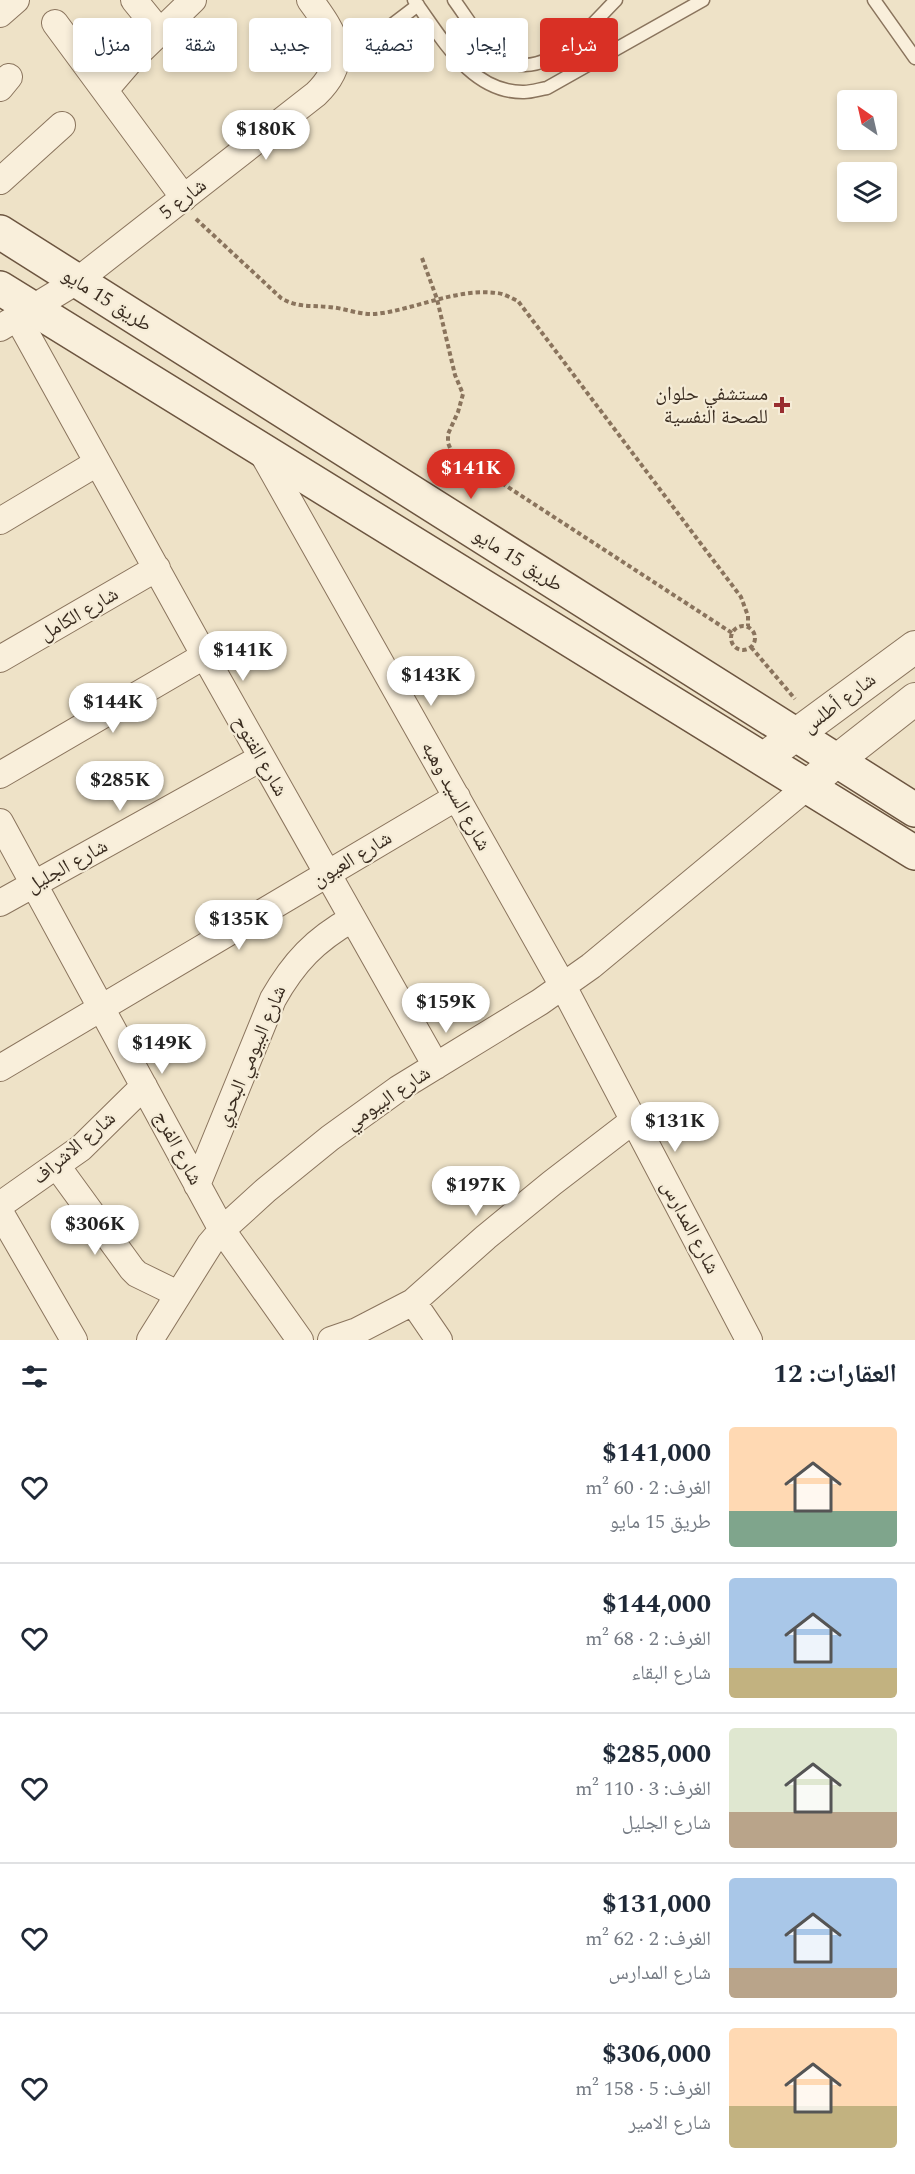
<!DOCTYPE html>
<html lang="ar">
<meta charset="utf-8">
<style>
:root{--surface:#fff;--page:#f2f2f3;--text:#1f2937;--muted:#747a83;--line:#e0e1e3;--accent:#d93025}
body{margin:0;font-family:Spectral,"Noto Naskh Arabic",serif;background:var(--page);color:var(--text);direction:rtl;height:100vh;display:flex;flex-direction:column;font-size:22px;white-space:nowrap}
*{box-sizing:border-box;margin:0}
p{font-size:20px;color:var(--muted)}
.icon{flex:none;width:33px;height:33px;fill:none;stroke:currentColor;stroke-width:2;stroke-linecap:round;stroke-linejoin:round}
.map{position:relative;height:1340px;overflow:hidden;direction:ltr}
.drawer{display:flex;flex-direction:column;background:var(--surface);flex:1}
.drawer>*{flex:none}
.guide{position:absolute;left:18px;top:18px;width:600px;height:54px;direction:rtl;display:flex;gap:12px}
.needle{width:39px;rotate:326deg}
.controls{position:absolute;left:837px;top:90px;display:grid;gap:12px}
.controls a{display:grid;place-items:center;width:60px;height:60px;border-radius:6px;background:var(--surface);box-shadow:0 3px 9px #0003;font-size:30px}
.price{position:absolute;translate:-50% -51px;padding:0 14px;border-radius:21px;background:#fff;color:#222;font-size:20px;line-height:39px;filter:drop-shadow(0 2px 3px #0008)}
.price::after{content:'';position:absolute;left:50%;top:36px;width:18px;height:14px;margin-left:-9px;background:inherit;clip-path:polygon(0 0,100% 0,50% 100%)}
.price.selected{background:var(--accent);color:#fff}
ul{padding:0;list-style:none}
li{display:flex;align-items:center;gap:18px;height:150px;padding:0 18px}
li+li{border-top:2px solid var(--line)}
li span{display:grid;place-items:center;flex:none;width:168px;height:120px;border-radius:6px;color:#555}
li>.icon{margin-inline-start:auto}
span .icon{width:72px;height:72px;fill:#fffc;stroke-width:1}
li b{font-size:26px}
h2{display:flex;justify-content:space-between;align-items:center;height:72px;padding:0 18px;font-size:26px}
.tag{padding:0 21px;border-radius:6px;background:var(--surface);box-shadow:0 3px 9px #0003;font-size:21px;line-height:54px}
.tag.selected{background:var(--accent);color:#fff}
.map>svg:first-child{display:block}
</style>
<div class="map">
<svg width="915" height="1340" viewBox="0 0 915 1340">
<rect width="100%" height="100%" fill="#eee2c7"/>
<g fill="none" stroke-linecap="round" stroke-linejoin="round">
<defs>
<path id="service" d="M414,0C442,38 471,93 524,92C532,92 540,89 547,88L703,0
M454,0C465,15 475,32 487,45C533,98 584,32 616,0
M874,0L915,58
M338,66L418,5"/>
<path id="minor" d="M134,0L160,32
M0,14L16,0
M55,23L184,198
M0,88L9,77
M105,90L130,61L193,0
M0,181L62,125
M17,317C155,568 294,817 436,1066
M0,328L77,281L316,94C352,59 335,34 310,0
M260,449L563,986L749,1340
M0,521L97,463
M0,659L157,568
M0,775L204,656
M0,822L222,1230L300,1340
M0,903L261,758
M0,1068L457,797
M57,1166L132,1269L137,1274L178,1294
M197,1185L273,999C294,962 315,940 352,919
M0,1205L81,1148L144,1086
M0,1212L74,1340
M413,1302L439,1340
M150,1340L210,1244L222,1230L266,1190L330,1138L398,1089L540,1002L591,966L808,786
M331,1340L357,1331L413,1302L486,1237L552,1183L634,1120"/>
<path id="tertiary" d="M763,759L915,647
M808,786L836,761L915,699"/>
<path id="secondary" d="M0,232L915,810
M0,288L915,853"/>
</defs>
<!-- service casing -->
<use href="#service" stroke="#8a745d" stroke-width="15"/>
<!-- minor casing -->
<use href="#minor" stroke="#8a745d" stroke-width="28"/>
<!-- tertiary casing -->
<use href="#tertiary" stroke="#8a745d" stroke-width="34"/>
<!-- secondary casing -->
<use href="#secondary" stroke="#6c5540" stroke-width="36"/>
<!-- path -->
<path stroke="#8a745d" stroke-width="4" stroke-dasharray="4.5 3" stroke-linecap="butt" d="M196,219L281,298C298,308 310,305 329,307C344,308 360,315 375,314C414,310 456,288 496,293C503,293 511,298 518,301L741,597L748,616V626
M422,258L437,299L455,375L463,394L458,412L448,434V443L451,450L732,633
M731 638a12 12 0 1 1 24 0a12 12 0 1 1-24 0Z
M751,647L795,699"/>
<!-- service -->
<use href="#service" stroke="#f9efdb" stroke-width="12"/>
<!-- minor -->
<use href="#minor" stroke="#f9efdb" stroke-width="26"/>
<!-- tertiary -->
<use href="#tertiary" stroke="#f9efdb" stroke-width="32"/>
<!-- secondary -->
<use href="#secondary" stroke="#f9efdb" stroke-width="33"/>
</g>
<!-- markers -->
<path fill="#982d2f" stroke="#f5ecd7" stroke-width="2" d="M779 396h6v6h6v6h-6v6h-6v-6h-6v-6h6z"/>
<g text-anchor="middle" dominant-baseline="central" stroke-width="4.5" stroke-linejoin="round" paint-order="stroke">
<!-- street labels -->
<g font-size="20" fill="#3a2c20" stroke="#f5ecd7">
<text transform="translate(183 199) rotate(-38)">شارع 5</text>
<text transform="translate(107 300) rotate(32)">طريق 15 مايو</text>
<text transform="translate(518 560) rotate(32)">طريق 15 مايو</text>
<text transform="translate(79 614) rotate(-30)">شارع الكامل</text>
<text transform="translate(839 703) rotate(-37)">شارع أطلس</text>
<text transform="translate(260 756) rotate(60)">شارع الفتوح</text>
<text transform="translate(456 796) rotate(61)">شارع السيد وهبه</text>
<text transform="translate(352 859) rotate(-31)">شارع العيون</text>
<text transform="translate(67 866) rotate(-29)">شارع الجليل</text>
<text transform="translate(251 1056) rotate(-67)">شارع البيومي البحري</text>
<text transform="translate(388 1098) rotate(-34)">شارع البيومي</text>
<text transform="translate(74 1148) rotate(-40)">شارع الاشراف</text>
<text transform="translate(178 1148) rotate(62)">شارع الفرج</text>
<text transform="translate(690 1227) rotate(62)">شارع المدارس</text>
</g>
<!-- poi labels -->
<g font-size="20" fill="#3a2c20" stroke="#f5ecd7" text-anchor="end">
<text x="768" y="394">مستشفي حلوان<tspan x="768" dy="23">للصحة النفسية</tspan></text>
</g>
</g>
</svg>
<div class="controls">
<a><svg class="needle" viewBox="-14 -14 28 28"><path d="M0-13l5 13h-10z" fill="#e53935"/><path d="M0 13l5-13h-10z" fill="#747a83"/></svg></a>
<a><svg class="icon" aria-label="layers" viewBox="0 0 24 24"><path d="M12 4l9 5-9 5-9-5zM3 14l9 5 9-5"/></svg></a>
</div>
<b class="price" style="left:266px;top:161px">$180K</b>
<b class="price selected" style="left:471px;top:500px">$141K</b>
<b class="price" style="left:243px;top:682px">$141K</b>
<b class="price" style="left:431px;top:707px">$143K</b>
<b class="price" style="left:113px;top:734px">$144K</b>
<b class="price" style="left:120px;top:812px">$285K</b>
<b class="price" style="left:239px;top:951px">$135K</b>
<b class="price" style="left:446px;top:1034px">$159K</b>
<b class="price" style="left:162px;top:1075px">$149K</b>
<b class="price" style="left:675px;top:1153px">$131K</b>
<b class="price" style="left:476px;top:1217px">$197K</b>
<b class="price" style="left:95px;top:1256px">$306K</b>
<div class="guide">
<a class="tag selected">شراء</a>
<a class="tag">إيجار</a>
<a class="tag">تصفية</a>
<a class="tag">جديد</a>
<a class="tag">شقة</a>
<a class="tag">منزل</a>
</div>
</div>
<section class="drawer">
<h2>العقارات: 12<svg class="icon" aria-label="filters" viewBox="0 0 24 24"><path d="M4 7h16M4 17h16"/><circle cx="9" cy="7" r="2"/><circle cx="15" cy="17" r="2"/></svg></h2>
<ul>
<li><span style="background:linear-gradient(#ffd9b3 70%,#7fa58c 0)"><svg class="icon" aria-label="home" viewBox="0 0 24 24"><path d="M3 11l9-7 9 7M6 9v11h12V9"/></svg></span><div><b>$141,000</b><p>الغرف: 2 · 60 m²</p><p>طريق 15 مايو</p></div><svg class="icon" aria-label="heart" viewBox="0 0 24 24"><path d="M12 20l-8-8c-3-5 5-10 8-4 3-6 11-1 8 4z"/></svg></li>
<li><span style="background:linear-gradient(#a9c7e8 75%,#c2b280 0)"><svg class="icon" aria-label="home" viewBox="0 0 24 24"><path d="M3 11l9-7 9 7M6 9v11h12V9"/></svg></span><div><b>$144,000</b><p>الغرف: 2 · 68 m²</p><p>شارع البقاء</p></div><svg class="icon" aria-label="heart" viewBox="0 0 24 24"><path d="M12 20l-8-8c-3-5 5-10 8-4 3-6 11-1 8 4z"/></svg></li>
<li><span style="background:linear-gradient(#dfe7d0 70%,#b9a48a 0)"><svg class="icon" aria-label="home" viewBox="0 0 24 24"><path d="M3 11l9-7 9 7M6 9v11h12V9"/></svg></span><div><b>$285,000</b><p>الغرف: 3 · 110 m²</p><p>شارع الجليل</p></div><svg class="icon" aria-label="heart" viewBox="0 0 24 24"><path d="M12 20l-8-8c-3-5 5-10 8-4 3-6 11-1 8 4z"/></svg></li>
<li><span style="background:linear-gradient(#a9c7e8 75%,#b9a48a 0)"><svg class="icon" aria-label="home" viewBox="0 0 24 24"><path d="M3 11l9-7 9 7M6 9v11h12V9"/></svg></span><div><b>$131,000</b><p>الغرف: 2 · 62 m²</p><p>شارع المدارس</p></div><svg class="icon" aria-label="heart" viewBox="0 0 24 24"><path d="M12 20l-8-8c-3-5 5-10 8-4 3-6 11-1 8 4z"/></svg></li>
<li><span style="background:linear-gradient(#ffd9b3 65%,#c2b280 0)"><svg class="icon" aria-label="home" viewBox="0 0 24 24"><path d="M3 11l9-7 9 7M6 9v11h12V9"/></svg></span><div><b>$306,000</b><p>الغرف: 5 · 158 m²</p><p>شارع الامير</p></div><svg class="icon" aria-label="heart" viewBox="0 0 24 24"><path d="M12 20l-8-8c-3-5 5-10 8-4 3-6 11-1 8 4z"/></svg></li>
</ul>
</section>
